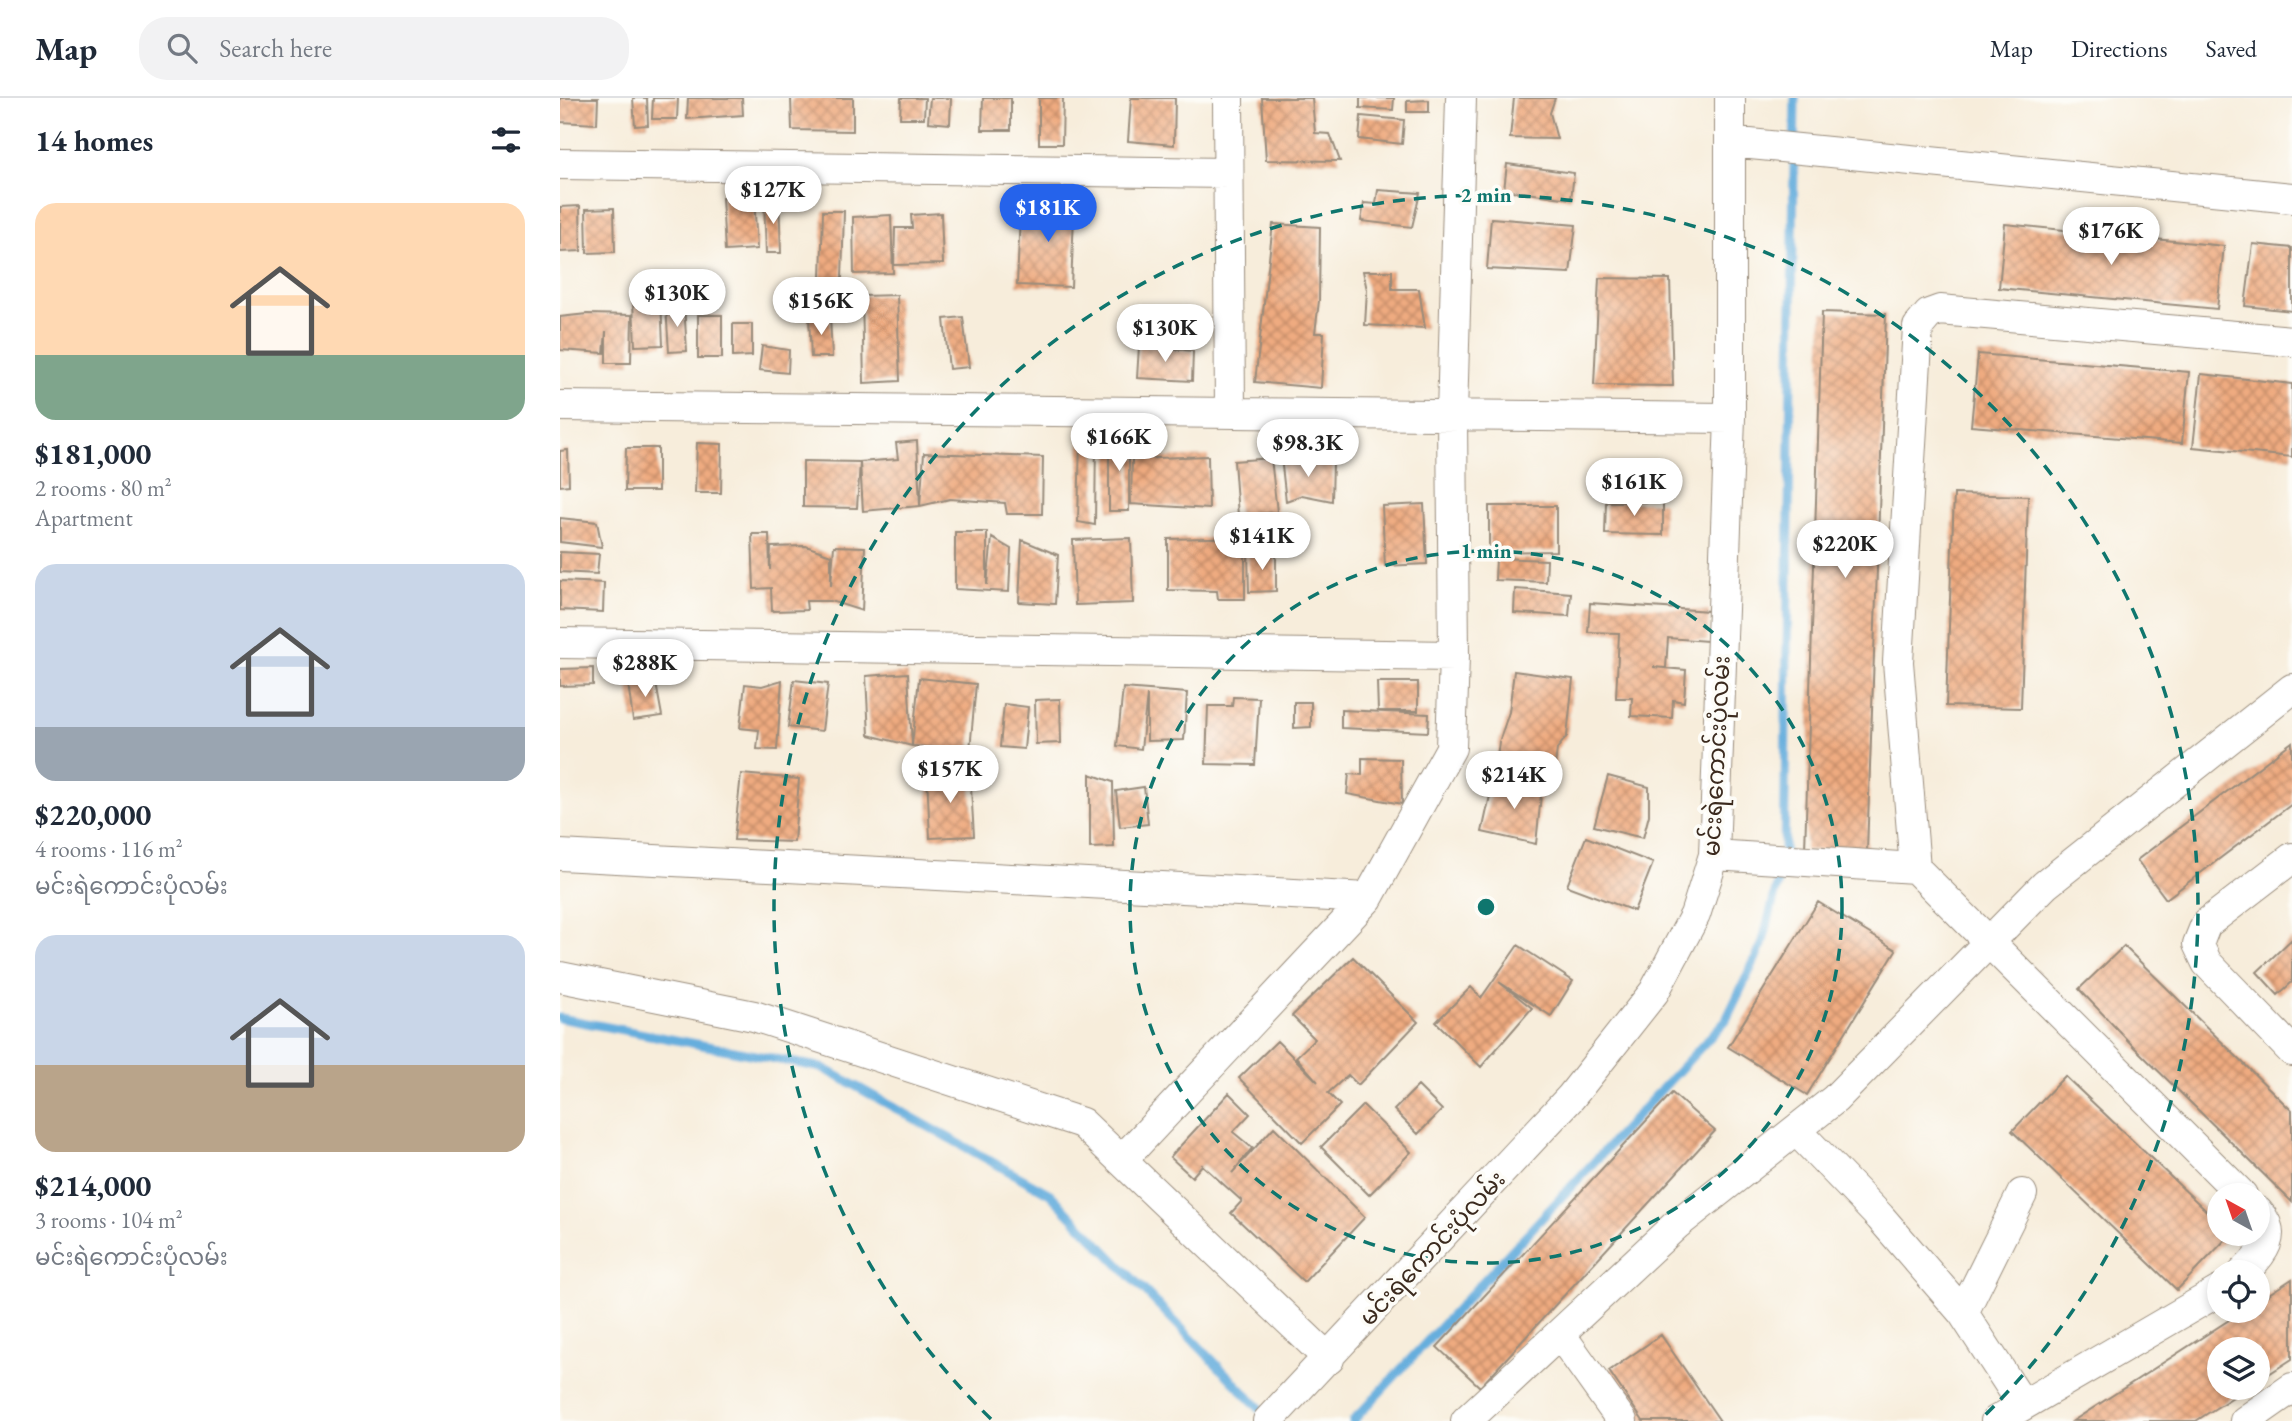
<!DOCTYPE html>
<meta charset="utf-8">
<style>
:root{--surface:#fff;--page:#f2f2f3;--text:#1f2937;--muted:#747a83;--line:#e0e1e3;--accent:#2563eb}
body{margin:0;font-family:"EB Garamond","Noto Sans Myanmar",serif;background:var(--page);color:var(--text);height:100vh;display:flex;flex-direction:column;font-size:26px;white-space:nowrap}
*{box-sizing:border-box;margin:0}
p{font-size:23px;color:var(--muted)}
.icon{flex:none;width:38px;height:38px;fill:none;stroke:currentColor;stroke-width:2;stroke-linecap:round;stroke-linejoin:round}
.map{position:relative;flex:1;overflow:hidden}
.side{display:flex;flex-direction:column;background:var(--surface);width:560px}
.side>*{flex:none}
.needle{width:46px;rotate:320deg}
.buttons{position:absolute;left:1647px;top:1085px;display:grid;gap:14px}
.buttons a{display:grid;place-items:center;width:63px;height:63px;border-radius:50%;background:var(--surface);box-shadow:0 4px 10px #0003;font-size:35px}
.price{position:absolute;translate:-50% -60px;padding:0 16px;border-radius:24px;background:#fff;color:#222;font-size:23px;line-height:46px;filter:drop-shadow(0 2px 4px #0008)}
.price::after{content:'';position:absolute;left:50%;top:42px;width:21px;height:16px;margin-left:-10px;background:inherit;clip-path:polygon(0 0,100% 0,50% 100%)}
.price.on{background:var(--accent);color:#fff}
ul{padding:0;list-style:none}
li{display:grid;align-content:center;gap:14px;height:371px;padding:0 35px}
li span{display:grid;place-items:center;height:217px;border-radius:21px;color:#555}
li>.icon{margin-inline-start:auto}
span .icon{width:126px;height:126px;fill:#fffc;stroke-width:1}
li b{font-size:30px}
h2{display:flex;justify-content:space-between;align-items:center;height:84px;padding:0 35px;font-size:30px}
header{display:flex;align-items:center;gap:42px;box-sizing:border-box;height:98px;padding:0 35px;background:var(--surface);border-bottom:2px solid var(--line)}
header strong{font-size:33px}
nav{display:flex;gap:38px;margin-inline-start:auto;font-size:24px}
.search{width:490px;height:63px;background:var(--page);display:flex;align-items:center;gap:18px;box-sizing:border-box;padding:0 24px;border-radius:28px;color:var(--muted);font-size:26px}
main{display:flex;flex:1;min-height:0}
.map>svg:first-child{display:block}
</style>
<header>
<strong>Map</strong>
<div class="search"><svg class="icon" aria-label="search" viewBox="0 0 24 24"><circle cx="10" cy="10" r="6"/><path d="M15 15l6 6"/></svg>Search here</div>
<nav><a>Map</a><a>Directions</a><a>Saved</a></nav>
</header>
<main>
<section class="side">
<h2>14 homes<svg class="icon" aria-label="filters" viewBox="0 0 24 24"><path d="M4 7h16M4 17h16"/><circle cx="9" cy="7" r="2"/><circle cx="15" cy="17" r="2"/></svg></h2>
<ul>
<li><span style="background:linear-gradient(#ffd9b3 70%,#7fa58c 0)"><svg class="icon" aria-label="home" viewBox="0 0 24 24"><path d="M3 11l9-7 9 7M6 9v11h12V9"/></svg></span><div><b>$181,000</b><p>2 rooms · 80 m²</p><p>Apartment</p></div></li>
<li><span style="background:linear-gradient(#c9d6e8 75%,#9aa5b1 0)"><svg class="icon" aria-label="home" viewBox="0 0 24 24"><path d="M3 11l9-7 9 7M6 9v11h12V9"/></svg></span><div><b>$220,000</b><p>4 rooms · 116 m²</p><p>မင်းရဲကောင်းပုံလမ်း</p></div></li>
<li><span style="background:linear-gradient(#c9d6e8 60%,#b9a48a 0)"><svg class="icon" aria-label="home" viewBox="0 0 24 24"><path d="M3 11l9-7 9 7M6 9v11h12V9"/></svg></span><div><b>$214,000</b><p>3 rooms · 104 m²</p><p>မင်းရဲကောင်းပုံလမ်း</p></div></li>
</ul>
</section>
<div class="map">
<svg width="1732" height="1323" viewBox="0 0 1732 1323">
<defs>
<pattern id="building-cross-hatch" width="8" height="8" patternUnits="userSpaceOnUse" patternTransform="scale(1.75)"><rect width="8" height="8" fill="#efab80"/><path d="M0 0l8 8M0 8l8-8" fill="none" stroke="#c38b68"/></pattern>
</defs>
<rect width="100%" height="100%" fill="#fdfcf7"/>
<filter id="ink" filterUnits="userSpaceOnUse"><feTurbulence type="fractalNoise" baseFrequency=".0143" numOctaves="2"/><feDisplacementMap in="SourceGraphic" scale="14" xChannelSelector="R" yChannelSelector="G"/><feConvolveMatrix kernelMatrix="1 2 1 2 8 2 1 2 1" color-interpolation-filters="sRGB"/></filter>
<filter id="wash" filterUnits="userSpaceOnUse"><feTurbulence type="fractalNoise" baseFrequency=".00686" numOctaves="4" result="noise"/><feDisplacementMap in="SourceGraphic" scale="28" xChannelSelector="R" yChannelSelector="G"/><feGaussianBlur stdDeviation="1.57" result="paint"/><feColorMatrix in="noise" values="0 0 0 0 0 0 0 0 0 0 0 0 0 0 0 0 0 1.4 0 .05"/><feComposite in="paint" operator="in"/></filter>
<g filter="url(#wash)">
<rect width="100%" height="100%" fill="#f7eddb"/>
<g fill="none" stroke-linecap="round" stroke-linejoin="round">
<!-- stream -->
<path stroke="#66aedd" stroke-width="9" d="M0,920L263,970L490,1096L707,1318
M793,1323L1166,922L1202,847L1224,760L1235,0"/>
</g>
<g id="blocks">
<!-- building -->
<path fill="url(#building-cross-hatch)" d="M0,0H38L37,26L0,24Z
M73,0H87L88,27L75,28Z
M93,0H118L117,21H92Z
M128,0H182L183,17L127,21Z
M231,0H293V33L232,32Z
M341,0H365L364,20H340Z
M370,0H391L390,26L368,24Z
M423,0H451V32H422Z
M479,0H503L502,46H479Z
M571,0H615L614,47L568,43Z
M702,0H752L755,35L770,36L780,63L706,62Z
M800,0H834L833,12L800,10Z
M954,0H995L990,15L997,41L950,40Z
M869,2V14H847V3Z
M801,18L844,22L842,46L799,41Z
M947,66L1014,75L1011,101L944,92Z
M818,92L860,95L852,129L801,123L804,105L816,106Z
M490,93L515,94L511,189L457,187L460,117L489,118Z
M194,98L197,151L165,153L162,100Z
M219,100L221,155H206L204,101Z
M20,108L21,153L0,154V109Z
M54,110L55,154L27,155L26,111Z
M263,113H284L282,181L261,180Z
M381,115L383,166L334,167L335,130H352L351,117Z
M331,117L333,175L294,176L293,119Z
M931,120L1016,127L1010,175L927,171Z
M713,126L760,129L759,203L755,235H764L761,290L695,284Z
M1445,126L1664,148L1657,211L1439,190Z
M1693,146L1732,150V213L1685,208Z
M803,173H832V191H859L865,230L805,227L807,192Z
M1039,180L1110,181L1113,288L1034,287Z
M337,197L340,283L304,285L302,198Z
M101,202L103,247L75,248L73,203Z
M124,207L127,253L109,254L106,209Z
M1262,214L1326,216L1307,753L1245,752Z
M27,216L72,217L71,265H46V233L44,255L0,252V219Z
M138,217H162V260H138Z
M270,218L272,259H251L249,219Z
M403,219L409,269L389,271L384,221Z
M173,226H192V258L173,259Z
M202,248L229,252L228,275L199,272Z
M579,248L633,253L632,283L577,280Z
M1418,256L1629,274L1622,345L1411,328Z
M1641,276L1732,286V359L1633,349Z
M549,337H569V413H549Z
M520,339H536L535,427L518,424Z
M357,343L360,408L364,355L483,359L482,416H447L445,405L390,401L360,408L303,413L300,364L338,361L336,345Z
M137,345L162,346L161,395H135Z
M66,350H98V393H65Z
M8,352L9,387L0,388V353Z
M648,358L649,411L571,406L572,361Z
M721,359L742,364L773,363L772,403L742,397L726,403Z
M711,360L717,414L678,418L674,363Z
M243,363L300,364L297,410L243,409Z
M1394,396L1468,398L1461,610L1386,608Z
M1046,404H1103V437L1045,436Z
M864,406L867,466L825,468L822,408Z
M929,408H996V453L929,454Z
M0,420L37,424L42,449L0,444Z
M395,434H427V487L432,440L451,451L449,494L395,491Z
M192,436H209L210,472L211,449L246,448L271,457V488L274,448L305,449L302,513L271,503H246L247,512L212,513L211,490L194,491Z
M685,439V501H658L657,493L608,492V441Z
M571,440L573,505L515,507L513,442Z
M462,442L498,457L495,506L459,504Z
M0,454L39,456L37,476L0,474Z
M688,455H716V493L689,494Z
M936,460L987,462L986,484L935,482Z
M0,483L44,485L43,514L0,512Z
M955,491L1011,495L1009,518L954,515Z
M1030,505L1149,513L1147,543L1108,540L1106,570L1093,569L1126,572L1124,604L1113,602L1112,620L1071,618L1072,600H1056L1059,535L1028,534Z
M33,570V587L0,588V571Z
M954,573L1013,581L1007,638L997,651L995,668L942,661L986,671L982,687L935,675L939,644L949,614Z
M348,575L352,648L359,580L416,586L410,652L352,648L309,637L306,578Z
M95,580L102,618L73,622L68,585Z
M222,582L217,652L197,651L199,632L180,630L185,586L202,588Z
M234,582L268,586L262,633L228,629Z
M817,584H858V613H818Z
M563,590L627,595L624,642L587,643V597L581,651L557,648Z
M673,599L699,600L695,667L646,666L648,608H672Z
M500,601L501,645L476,646L475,602Z
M734,604H751V629L734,630Z
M444,606L468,609L464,651L440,649Z
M781,612L869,616L868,634L781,630Z
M1732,644V706L1606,801L1577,762Z
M802,660L841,661L842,706L787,696L789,676L802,677Z
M410,674L414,738L370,740L367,677Z
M181,676L239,681L234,744L174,742Z
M530,676L553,684L554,749L530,750Z
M1048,678L1089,689V717L1083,740L1034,728Z
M933,684L982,687L976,746L922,734Z
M584,689L588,726L560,729L556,693Z
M1026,739L1093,765L1074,813L1007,788Z
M1258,804L1336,852L1247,997L1168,949Z
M1732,841V884L1718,897L1697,874Z
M958,847L1013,883L991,918L939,884L972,910L921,969L876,924L911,889L921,900Z
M1564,848L1732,1013V1104L1574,949L1519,891Z
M793,859L858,924L798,987L788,977L768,995L780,1007L742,1045L679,980L717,943L758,984L736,959L755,941L732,918Z
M1505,978L1659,1125V1136H1671L1617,1192L1452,1033Z
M858,988L882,1012L858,1036L834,1012Z
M669,995L690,1016L673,1034L692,1050L672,1075L714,1029L805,1119L744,1184L671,1115L682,1103L642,1067L632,1079L610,1059Z
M1112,995L1155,1033L920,1289L877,1249Z
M803,1007L851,1054L809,1097L761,1049Z
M1732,1181V1261L1698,1283V1251H1659V1290H1687L1642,1319L1636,1323H1513L1683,1213H1698V1203Z
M1101,1237L1160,1323H1083L1049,1273Z"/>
</g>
</g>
<g filter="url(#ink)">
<use href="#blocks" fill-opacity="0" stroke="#998c7c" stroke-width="2"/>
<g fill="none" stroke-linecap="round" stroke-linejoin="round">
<defs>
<path id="minor" d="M668,0L670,315
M1170,44L1732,100
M0,66L668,75
M0,308L1170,320
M0,545L894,558
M0,757L808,800
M1154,757L1355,770L1682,1097
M1732,760L1646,826L1638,846L1647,865L1732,953
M1355,770L1338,564L1358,229L1369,216L1380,212L1732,243
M0,879L194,918L522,1025L769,1261
M1236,1032L1320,1119L1403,1215L1463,1307
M562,1062L808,800L891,650L894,558L892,317L901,0
M1684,1174C1703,1156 1719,1137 1698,1114
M1403,1215L1462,1096
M1000,1236L1062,1323
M708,1323L1011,999L1094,894L1135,817L1154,757L1170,320V0
M906,1323L1116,1127L1275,1001L1485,787L1732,591
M1436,1323L1659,1193
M1685,1323L1732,1290"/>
</defs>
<!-- minor casing -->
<use href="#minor" stroke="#998c7c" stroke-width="32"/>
<!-- minor -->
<use href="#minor" stroke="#fff" stroke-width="30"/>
</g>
</g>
<!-- distance rings -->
<g fill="none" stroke="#0f766e" stroke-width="3.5" stroke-dasharray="12 9">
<circle cx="926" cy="809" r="356"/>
<path d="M431 1321A712 712 0 1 1 1421 1321"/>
</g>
<g text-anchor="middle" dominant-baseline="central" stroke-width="7" stroke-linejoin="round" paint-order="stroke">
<!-- street labels -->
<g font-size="24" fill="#3b2a1e" stroke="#fdfcf7">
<text transform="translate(1156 658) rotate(-87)">မင်းရဲကောင်းပုံလမ်း</text>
<text transform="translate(872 1150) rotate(-47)">မင်းရဲကောင်းပုံလမ်း</text>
</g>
</g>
<circle cx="926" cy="809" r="10" fill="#0f766e" stroke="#fdfcf7" stroke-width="3.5"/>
<g font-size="21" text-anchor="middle" font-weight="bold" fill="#0f766e" stroke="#fdfcf7" stroke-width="7" stroke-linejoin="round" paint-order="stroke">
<text x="926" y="104">2 min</text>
<text x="926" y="460">1 min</text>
</g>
</svg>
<div class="buttons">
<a><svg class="needle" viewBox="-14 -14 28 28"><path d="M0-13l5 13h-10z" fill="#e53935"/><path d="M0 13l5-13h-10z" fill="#747a83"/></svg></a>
<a><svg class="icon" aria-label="locate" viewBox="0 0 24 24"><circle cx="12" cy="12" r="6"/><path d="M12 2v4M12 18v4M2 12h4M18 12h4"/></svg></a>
<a><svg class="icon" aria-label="layers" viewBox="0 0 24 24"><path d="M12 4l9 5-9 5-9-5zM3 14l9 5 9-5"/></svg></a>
</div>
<b class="price" style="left:213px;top:128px">$127K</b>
<b class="price on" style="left:488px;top:146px">$181K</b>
<b class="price" style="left:1551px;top:169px">$176K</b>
<b class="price" style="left:117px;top:231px">$130K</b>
<b class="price" style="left:261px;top:239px">$156K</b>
<b class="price" style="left:605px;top:266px">$130K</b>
<b class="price" style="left:559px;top:375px">$166K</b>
<b class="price" style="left:748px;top:381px">$98.3K</b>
<b class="price" style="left:1074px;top:420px">$161K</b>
<b class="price" style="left:702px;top:474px">$141K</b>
<b class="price" style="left:1285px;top:482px">$220K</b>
<b class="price" style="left:85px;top:601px">$288K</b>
<b class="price" style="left:390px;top:707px">$157K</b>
<b class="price" style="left:954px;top:713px">$214K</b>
</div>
</main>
